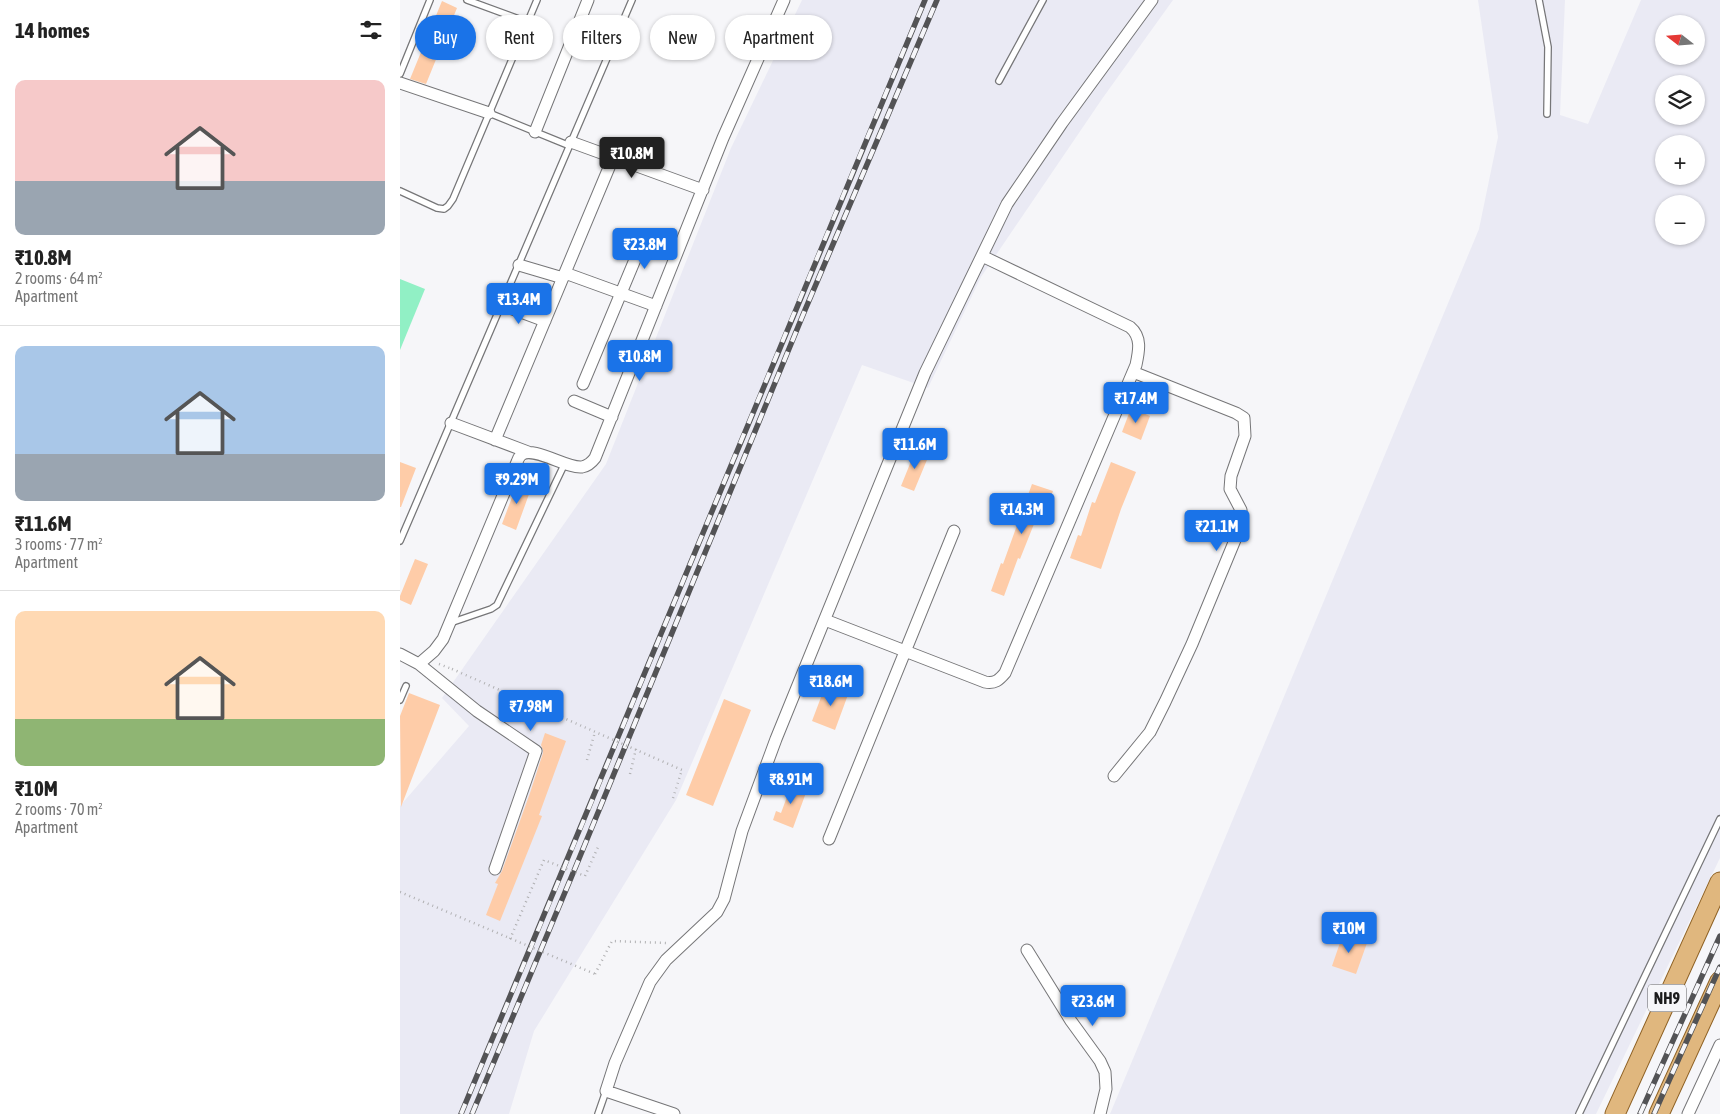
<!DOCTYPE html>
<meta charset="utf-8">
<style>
:root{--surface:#fff;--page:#f2f2f2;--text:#222;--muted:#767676;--line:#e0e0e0;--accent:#1a73e8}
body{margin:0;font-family:"Asap Condensed",sans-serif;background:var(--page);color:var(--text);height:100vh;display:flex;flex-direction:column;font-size:19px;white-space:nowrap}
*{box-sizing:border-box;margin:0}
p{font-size:16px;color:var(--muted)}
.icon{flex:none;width:28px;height:28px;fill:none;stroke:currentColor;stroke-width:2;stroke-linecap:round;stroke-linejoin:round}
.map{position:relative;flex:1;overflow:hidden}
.sheet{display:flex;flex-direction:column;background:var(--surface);width:400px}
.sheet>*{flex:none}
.hud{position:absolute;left:15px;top:15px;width:475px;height:45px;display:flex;gap:10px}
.needle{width:32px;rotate:287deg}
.fabs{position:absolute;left:1255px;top:15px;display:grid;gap:10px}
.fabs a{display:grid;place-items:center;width:50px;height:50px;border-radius:50%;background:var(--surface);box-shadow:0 1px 4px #0004;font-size:25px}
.price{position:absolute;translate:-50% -42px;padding:0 11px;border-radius:5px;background:var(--accent);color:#fff;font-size:16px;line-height:32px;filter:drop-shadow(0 1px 2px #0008)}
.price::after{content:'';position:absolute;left:50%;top:30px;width:15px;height:11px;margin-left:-8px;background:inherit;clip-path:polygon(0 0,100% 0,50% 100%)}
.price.on{background:#222;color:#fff}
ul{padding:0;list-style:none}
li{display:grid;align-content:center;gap:10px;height:265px;padding:0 15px}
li+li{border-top:1px solid var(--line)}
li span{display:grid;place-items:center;height:155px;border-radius:10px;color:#555}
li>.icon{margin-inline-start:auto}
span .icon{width:90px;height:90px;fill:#fffc;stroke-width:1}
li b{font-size:21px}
h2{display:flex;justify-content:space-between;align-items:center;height:60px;padding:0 15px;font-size:21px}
.chip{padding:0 18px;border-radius:22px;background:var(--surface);box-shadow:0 1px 4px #0004;font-size:18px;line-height:45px}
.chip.on{background:var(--accent);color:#fff}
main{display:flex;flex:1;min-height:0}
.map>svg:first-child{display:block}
</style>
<main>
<section class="sheet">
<h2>14 homes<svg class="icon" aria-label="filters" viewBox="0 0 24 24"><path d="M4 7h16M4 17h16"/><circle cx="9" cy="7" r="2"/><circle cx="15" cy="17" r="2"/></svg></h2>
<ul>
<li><span style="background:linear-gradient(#f6c9c9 65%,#9aa5b1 0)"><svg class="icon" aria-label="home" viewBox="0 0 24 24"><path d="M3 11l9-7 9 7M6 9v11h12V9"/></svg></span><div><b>₹10.8M</b><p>2 rooms · 64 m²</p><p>Apartment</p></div></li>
<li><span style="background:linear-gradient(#a9c7e8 70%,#9aa5b1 0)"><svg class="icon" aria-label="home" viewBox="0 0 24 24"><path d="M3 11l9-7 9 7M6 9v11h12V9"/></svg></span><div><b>₹11.6M</b><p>3 rooms · 77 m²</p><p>Apartment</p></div></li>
<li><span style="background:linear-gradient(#ffd9b3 70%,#8fb573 0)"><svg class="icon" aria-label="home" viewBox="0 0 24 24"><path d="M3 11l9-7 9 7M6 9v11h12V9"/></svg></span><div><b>₹10M</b><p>2 rooms · 70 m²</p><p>Apartment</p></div></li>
</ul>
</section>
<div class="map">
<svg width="1320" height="1114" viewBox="0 0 1320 1114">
<rect width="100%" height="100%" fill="#f6f6f9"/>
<!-- built -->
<path fill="#eaeaf4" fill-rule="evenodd" d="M402,0H773L702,99L581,277L528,388L462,365L276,800L134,1031L109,1114H0V806L69,726L42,698L206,464L331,148Z
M1078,0H1165L1160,115L1188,124L1241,0H1320V858L1196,1114H710L1079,229L1098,137ZM1264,24H1296V56H1264ZM1264,84H1296V116H1264ZM1264,144H1296V176H1264ZM1264,204H1296V236H1264Z"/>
<!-- green -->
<path fill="#91f0c5" d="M0,279L25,289L0,350Z"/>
<!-- building -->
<path fill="#fecca8" d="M42,1L57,8L26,84L10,79Z
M731,408L750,416L741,440L722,432Z
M516,449L529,455L514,491L501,486Z
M0,462L16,468L1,507H0Z
M711,462L736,472L721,509L701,569L670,558L678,535L681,536L692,502L695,503Z
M118,481L132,486L116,530L102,524Z
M632,484L653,491L642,522L636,519L620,559L618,558L604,596L591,591L601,563L603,564Z
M15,559L28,564L11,605L0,600V596Z
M426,684L449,692L435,730L412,721Z
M9,693L40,705L1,807L0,716Z
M324,699L351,710L313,806L286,795Z
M145,733L166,741L139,815L142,816L100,921L86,915L98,884L95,883L102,871L130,793L143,753V750L141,745Z
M387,782L407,790L393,828L373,820L376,811L381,813L388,794L383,792Z
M943,934L967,943L956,974L932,966Z"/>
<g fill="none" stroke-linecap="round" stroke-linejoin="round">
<defs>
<path id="lane" d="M67,0L127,22
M1139,0L1148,47L1147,114
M0,74L30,0
M599,81L643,0
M89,113L170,146
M0,191L37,208L44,209L48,206L53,199L137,0
M0,541L232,0
M50,623L91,609L97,605L165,463
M0,700L6,686
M198,1114L206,1091
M1179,1114L1320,819"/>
<path id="street" d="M0,83L89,113
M135,132L188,0
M171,142L303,190
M119,265L163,278
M165,273L256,306
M102,305L145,321
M183,384L244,238
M174,401L212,417
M51,423L128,452
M95,440L213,158
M425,620L585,682C595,684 599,680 605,673L736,365C739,351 742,337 730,327L582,256
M0,654L19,664L77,711L136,751L95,869
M19,664L34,651L43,639L117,462C118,459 119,457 121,455C133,445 167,469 182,467C187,466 192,462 195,458L323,138L384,0
M714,776L750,732L765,702L792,644L842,523L841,510L830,489L831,476L845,436L844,418L836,413L733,372
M429,839L554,531
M627,950L671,1021L700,1061L705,1072L706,1089L700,1114
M274,1114L206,1091L215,1063L250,982L266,960L317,912L324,899L342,831L376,739L525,373L607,204L662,123L752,0
M1288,1114L1320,1045"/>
<path id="primary" d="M1215,1114L1320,882
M1259,1114L1320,981"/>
</defs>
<!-- lane casing -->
<use href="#lane" stroke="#767678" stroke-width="8"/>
<!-- street casing -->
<use href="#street" stroke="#767678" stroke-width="13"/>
<!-- primary casing -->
<use href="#primary" stroke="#8e6124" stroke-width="21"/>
<!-- path -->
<path stroke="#b0b0b2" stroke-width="2.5" stroke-dasharray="1 4" stroke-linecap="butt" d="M39,664L52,669
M187,760L195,732
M230,774L236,749
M273,798L282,770
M185,876L198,847
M195,974L212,941L266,943"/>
<!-- lane -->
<use href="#lane" stroke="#fff" stroke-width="5.5"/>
<!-- street -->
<use href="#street" stroke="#fff" stroke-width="11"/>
<!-- primary -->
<use href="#primary" stroke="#e0b77e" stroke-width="19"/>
<defs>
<path id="rail" d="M61,1114C217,743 369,371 525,0
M72,1114L176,866L405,310L537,0
M1240,1114L1320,936
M1254,1114L1320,967"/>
</defs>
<!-- rail casing -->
<use href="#rail" stroke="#535355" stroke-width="5.5"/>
<!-- rail -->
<use href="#rail" stroke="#f6f6f9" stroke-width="4" stroke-dasharray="11" stroke-linecap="butt"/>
<!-- path-bridge -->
<path stroke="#b0b0b2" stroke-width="2.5" stroke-dasharray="1 4" stroke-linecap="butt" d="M52,669L282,770
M0,892L195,974
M110,939L144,860L185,876"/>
</g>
<g text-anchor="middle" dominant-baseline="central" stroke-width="4.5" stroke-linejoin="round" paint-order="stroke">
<!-- shield labels -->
<rect fill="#f6f6f9" stroke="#5d5d5e" stroke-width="1" x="1248" y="984.5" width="38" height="27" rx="4"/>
<g font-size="16" font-weight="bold" fill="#1b1b1c">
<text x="1267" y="998">NH9</text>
</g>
</g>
</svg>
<div class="fabs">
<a><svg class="needle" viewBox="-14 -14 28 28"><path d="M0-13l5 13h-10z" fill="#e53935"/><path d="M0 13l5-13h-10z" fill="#767676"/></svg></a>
<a><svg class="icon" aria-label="layers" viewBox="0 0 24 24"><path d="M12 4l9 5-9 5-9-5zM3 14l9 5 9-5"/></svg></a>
<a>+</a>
<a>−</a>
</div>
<b class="price on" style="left:232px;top:179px">₹10.8M</b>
<b class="price" style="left:245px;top:270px">₹23.8M</b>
<b class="price" style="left:119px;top:325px">₹13.4M</b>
<b class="price" style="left:240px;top:382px">₹10.8M</b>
<b class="price" style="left:736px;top:424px">₹17.4M</b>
<b class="price" style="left:515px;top:470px">₹11.6M</b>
<b class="price" style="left:117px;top:505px">₹9.29M</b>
<b class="price" style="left:622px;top:535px">₹14.3M</b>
<b class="price" style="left:817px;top:552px">₹21.1M</b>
<b class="price" style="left:431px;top:707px">₹18.6M</b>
<b class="price" style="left:131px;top:732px">₹7.98M</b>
<b class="price" style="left:391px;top:805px">₹8.91M</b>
<b class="price" style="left:949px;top:954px">₹10M</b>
<b class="price" style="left:693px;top:1027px">₹23.6M</b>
<div class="hud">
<a class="chip on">Buy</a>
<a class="chip">Rent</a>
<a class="chip">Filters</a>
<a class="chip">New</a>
<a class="chip">Apartment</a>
</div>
</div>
</main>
